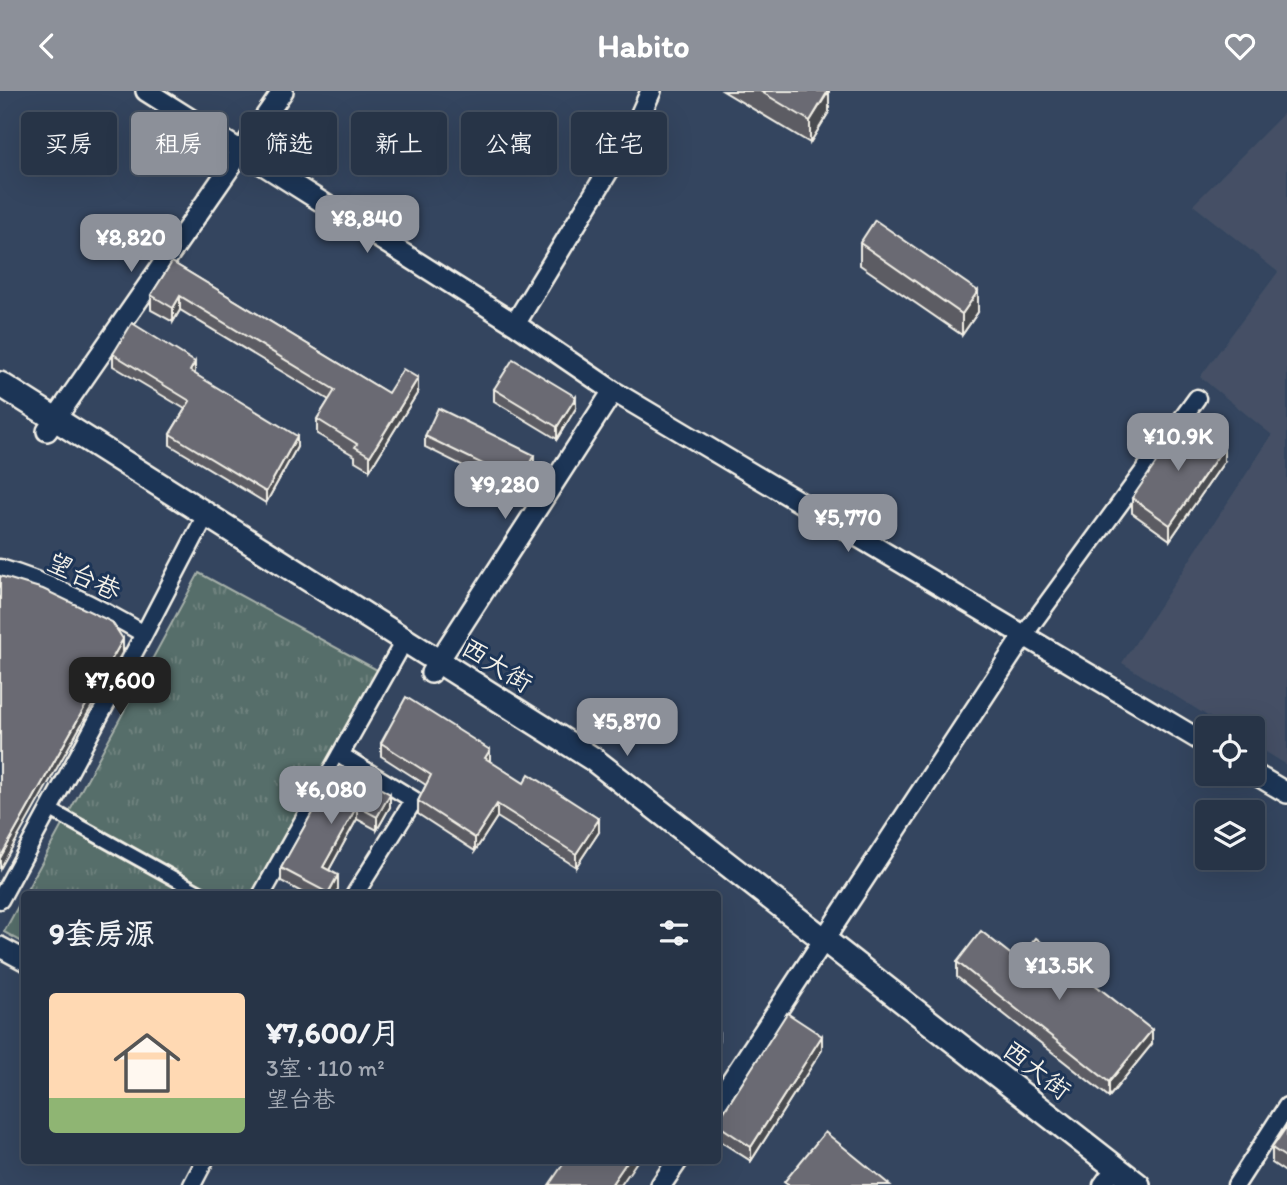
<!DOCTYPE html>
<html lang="zh">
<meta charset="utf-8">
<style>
:root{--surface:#273447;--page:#333f52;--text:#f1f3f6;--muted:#a4aab4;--line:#434f60;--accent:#8c9099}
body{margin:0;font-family:Itim,"LXGW WenKai TC",sans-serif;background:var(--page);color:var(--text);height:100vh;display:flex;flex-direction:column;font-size:26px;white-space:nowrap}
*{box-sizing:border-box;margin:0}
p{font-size:23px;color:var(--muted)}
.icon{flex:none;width:38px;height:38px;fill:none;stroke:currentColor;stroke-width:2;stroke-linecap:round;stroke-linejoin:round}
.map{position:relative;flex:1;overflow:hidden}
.drawer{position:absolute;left:21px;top:800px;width:700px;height:273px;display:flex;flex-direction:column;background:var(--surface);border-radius:7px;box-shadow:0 7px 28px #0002,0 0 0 2px var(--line)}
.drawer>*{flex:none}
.banner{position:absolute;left:21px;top:21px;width:700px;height:63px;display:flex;gap:14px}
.fabs{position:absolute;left:1195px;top:625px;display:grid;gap:14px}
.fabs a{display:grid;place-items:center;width:70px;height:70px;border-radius:7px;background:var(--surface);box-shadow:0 7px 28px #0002,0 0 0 2px var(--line);font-size:35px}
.price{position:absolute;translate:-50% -60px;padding:0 16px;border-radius:14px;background:var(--accent);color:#fff;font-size:23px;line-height:46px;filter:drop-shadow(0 2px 4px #0008)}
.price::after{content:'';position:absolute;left:50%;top:42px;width:21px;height:16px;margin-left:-10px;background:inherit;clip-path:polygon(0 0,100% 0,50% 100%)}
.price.on{background:#222;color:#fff}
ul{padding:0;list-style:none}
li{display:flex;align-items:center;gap:21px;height:175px;padding:0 28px}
li span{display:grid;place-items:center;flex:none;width:196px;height:140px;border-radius:7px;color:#555}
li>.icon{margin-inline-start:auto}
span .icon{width:84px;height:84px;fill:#fffc;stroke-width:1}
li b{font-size:30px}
h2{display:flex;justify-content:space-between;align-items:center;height:84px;padding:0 28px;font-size:30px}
.pill{padding:0 24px;border-radius:7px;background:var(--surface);box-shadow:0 7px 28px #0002,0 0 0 2px var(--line);font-size:24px;line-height:63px}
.pill.on{background:var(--accent);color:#fff}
header{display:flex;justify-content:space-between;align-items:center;height:91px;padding:0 28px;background:var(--accent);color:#fff;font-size:32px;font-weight:800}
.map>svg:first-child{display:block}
</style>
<header><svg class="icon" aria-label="back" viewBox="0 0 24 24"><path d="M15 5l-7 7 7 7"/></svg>Habito<svg class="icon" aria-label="heart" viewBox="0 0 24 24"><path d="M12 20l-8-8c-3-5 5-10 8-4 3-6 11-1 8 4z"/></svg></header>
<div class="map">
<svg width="1287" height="1094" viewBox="0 0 1287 1094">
<defs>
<pattern id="park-tufts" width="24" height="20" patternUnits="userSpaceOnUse" patternTransform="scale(1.75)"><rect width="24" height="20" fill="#576e6a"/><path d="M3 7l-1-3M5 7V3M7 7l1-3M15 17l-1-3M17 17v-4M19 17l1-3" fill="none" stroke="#70837f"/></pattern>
</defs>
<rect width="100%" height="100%" fill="#34455f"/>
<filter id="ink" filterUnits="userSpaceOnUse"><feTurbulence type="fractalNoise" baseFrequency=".0143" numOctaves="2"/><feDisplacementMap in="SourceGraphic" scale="14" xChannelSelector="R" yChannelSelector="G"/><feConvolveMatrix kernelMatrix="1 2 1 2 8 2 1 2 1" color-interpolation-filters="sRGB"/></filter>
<g filter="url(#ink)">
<!-- built -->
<path fill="#445065" d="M1287,19V674L1253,653V637H1227L1122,572L1272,344L1200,286L1278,181L1193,114Z"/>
<!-- park -->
<path fill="url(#park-tufts)" stroke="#a6b0a9" stroke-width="2" d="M199,482L379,580L258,803H24V852L4,841Z"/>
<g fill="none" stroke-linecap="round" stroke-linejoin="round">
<defs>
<path id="pedestrian" d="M49,718L202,803"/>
<path id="minor" d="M0,477C51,492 99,516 144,543
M1024,544L1197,307
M340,664L414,709L355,803
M262,803L398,561
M0,809L144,543L206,424
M192,1094L205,1069
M1102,1094L1107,1087
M1236,1094L1287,1015"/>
<path id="tertiary" d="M146,0L515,233L613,300L1208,654
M515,233L635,36L651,0
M47,340L283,0
M431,582L613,300
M1253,682L1287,702
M0,856L24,869
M718,1010L1024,544
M661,1094L678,1069"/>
<path id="secondary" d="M0,293L593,668L1138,1094"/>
</defs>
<!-- pedestrian casing -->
<use href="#pedestrian" stroke="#f4f1e8" stroke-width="18"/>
<!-- minor casing -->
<use href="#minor" stroke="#f4f1e8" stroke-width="21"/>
<!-- tertiary casing -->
<use href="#tertiary" stroke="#f4f1e8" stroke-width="24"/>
<!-- secondary casing -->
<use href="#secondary" stroke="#f4f1e8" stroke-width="28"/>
<!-- pedestrian -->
<use href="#pedestrian" stroke="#1d3557" stroke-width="12"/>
<!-- minor -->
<use href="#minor" stroke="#1d3557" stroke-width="16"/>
<!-- tertiary -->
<use href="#tertiary" stroke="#1d3557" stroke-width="19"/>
<!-- secondary -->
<use href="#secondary" stroke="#1d3557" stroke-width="23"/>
</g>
<!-- wall -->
<path fill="#5b5c63" stroke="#f4f1e8" stroke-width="2" d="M723,0H829V21L810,52Z
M860,152L978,221L962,244L860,174Z
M172,171L388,302L418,301L370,379L355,370V365L317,343V328L329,309L180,219L173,231L151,219V204Z
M113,263L195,282V283L297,356L266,412L170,354V343L185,318L113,275Z
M494,298L576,317L557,348L494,310Z
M425,345L534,375L520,403L425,356Z
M1224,371L1170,449L1132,422V407Z
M381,652L490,671L599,741L576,776L497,726L475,760L418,723V710L426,694L381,665Z
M339,674L390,716L377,739L357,728L329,779L338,798L335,803H305L281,790V777Z
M1018,869L1152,953L1109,1006L957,886V871Z
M822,959L751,1070L718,1049V1030Z
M1287,1035V1082L1272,1072V1057Z"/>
<!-- shaded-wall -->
<path fill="#4a4b50" stroke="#f4f1e8" stroke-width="2" d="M829,0V21L810,52V30Z
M978,200V221L962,244V223Z
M180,205V219L173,231V217Z
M195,271V282L190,291V280Z
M418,287V301L370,379V365Z
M576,306V317L557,348V336Z
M297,345V356L266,412V401Z
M1224,356V371L1170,449V434Z
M534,364V375L520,403V391Z
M123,548V560L0,778V767Z
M490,659V672L485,667Z
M390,703V716L377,739V726Z
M497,713V726L475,760V747Z
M357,715V728L323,790V776Z
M599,728V741L576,776V763Z
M338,784V798L335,803H328Z
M719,935V950L718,952V937Z
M1152,939V953L1109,1006V991Z
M822,945V959L751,1070V1056Z
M628,1069H638L621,1094H611Z"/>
<!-- building -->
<path fill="#6a6b73" stroke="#f4f1e8" stroke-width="2" d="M760,0H828L810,30Z
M875,129L978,200L962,223L860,152Z
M172,171L388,302L403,278L418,287L370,365L355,356L357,353L317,328L335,299L180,205L173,217L151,204Z
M132,232L195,271L190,280L297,345L266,401L170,343L190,310L113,263Z
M513,268L576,306L557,336L494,298Z
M438,317L534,364L520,391L425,345Z
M1185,330L1224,356L1170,434L1132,407Z
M0,485L43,498L112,531L123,548L0,767Z
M406,606L490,659L485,667L524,692L529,683L599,728L576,763L497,713L475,747L418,710L431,684L381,652Z
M339,674L390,703L377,726L357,715L323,776L338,784L328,802L281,777Z
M981,840L1018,869L1036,847L1152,939L1109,991L957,871Z
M787,922L822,945L751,1056L718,1034V1030Z
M1287,1035V1067L1272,1057Z
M825,1041L890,1094H788L784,1091Z
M566,1069H628L611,1094H549Z"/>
</g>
<g text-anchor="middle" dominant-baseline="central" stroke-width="6" stroke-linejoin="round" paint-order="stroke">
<!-- street labels -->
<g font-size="26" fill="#f4f1e8" stroke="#1d3557">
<text transform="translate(84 485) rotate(25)">望台巷</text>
<text transform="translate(497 574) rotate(32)">西大街</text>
<text transform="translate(1037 979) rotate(38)">西大街</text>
</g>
</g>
</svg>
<div class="fabs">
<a><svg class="icon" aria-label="locate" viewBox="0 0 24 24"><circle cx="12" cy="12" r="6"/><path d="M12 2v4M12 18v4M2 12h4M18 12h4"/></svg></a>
<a><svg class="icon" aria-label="layers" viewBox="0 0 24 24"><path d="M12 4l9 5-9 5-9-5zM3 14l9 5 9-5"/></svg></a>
</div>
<b class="price" style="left:367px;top:164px">¥8,840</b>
<b class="price" style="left:131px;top:183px">¥8,820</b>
<b class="price" style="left:1178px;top:382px">¥10.9K</b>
<b class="price" style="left:505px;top:430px">¥9,280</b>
<b class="price" style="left:848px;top:463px">¥5,770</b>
<b class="price on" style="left:120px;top:626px">¥7,600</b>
<b class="price" style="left:627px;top:667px">¥5,870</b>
<b class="price" style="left:331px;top:735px">¥6,080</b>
<b class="price" style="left:1059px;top:911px">¥13.5K</b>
<div class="banner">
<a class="pill">买房</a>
<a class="pill on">租房</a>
<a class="pill">筛选</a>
<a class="pill">新上</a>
<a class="pill">公寓</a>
<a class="pill">住宅</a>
</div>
<section class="drawer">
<h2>9套房源<svg class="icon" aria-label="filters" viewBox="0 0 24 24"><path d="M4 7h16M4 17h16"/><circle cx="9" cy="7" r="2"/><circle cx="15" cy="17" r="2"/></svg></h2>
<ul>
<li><span style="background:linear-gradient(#ffd9b3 75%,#8fb573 0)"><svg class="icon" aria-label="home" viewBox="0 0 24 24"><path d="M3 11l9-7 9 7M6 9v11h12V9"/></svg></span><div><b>¥7,600/月</b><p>3室 · 110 m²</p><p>望台巷</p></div></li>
</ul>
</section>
</div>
